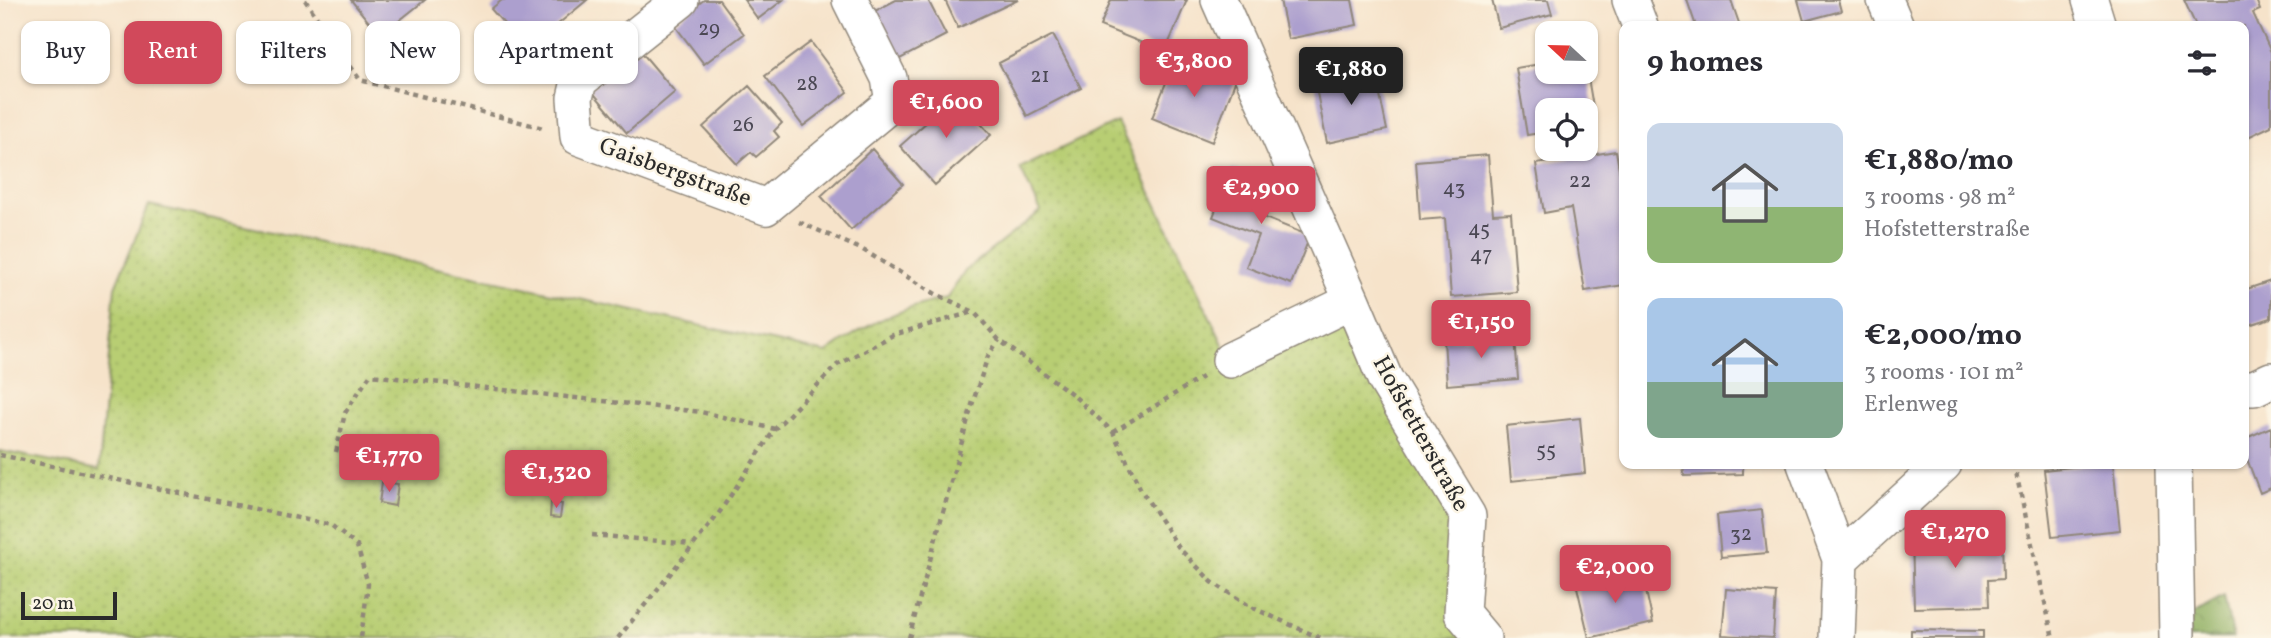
<!DOCTYPE html>
<meta charset="utf-8">
<style>
:root{--surface:#fff;--page:#f2f2f3;--text:#2b2b33;--muted:#7c7c81;--accent:#d1495b}
body{margin:0;font-family:Vollkorn,serif;background:var(--page);color:var(--text);height:100vh;display:flex;flex-direction:column;font-size:26px;white-space:nowrap}
*{box-sizing:border-box;margin:0}
p{font-size:23px;color:var(--muted)}
.icon{flex:none;width:38px;height:38px;fill:none;stroke:currentColor;stroke-width:2;stroke-linecap:round;stroke-linejoin:round}
.map{position:relative;flex:1;overflow:hidden}
.drawer{position:absolute;left:1619px;top:21px;width:630px;height:448px;display:flex;flex-direction:column;background:var(--surface);border-radius:14px;box-shadow:0 2px 5px #0004}
.drawer>*{flex:none}
.guide{position:absolute;left:21px;top:21px;width:665px;height:63px;display:flex;gap:14px}
.needle{width:46px;rotate:292deg}
.tools{position:absolute;left:1535px;top:21px;display:grid;gap:14px}
.tools a{display:grid;place-items:center;width:63px;height:63px;border-radius:14px;background:var(--surface);box-shadow:0 2px 5px #0004;font-size:35px}
.scale{position:absolute;left:21px;bottom:18px;width:96px;box-sizing:border-box;padding-left:7px;border:4px solid #2b2b2b;border-top:0;font-size:19px;line-height:24px;white-space:nowrap;color:#2b2b2b;-webkit-text-stroke:5px #fcf5e5;paint-order:stroke}
.price{position:absolute;translate:-50% -60px;padding:0 16px;border-radius:7px;background:var(--accent);color:#fff;font-size:23px;line-height:46px;filter:drop-shadow(0 2px 4px #0008)}
.price::after{content:'';position:absolute;left:50%;top:42px;width:21px;height:16px;margin-left:-10px;background:inherit;clip-path:polygon(0 0,100% 0,50% 100%)}
.price.on{background:#222;color:#fff}
ul{padding:0;list-style:none}
li{display:flex;align-items:center;gap:21px;height:175px;padding:0 28px}
li span{display:grid;place-items:center;flex:none;width:196px;height:140px;border-radius:14px;color:#555}
li>.icon{margin-inline-start:auto}
span .icon{width:84px;height:84px;fill:#fffc;stroke-width:1}
li b{font-size:30px}
h2{display:flex;justify-content:space-between;align-items:center;height:84px;padding:0 28px;font-size:30px}
.tag{padding:0 24px;border-radius:14px;background:var(--surface);box-shadow:0 2px 5px #0004;font-size:24px;line-height:63px}
.tag.on{background:var(--accent);color:#fff}
.map>svg:first-child{display:block}
</style>
<div class="map">
<svg width="2271" height="638" viewBox="0 0 2271 638">
<defs>
<pattern id="grass-dots" width="8" height="8" patternUnits="userSpaceOnUse" patternTransform="scale(1.75)"><rect width="8" height="8" fill="#b8ce73"/><path d="M2 2h.1M6 6h.1" fill="none" stroke="#9eb164" stroke-width="1.8" stroke-linecap="round"/></pattern>
<pattern id="forest-crowns" width="20" height="18" patternUnits="userSpaceOnUse" patternTransform="scale(1.75)"><rect width="20" height="18" fill="#92b165"/><path d="M2 6a3 3 0 1 1 6 0M12 15a3 3 0 1 1 6 0" fill="none" stroke="#779053"/></pattern>
</defs>
<rect width="100%" height="100%" fill="#fcf5e5"/>
<filter id="ink" filterUnits="userSpaceOnUse"><feTurbulence type="fractalNoise" baseFrequency=".0143" numOctaves="2"/><feDisplacementMap in="SourceGraphic" scale="14" xChannelSelector="R" yChannelSelector="G"/><feConvolveMatrix kernelMatrix="1 2 1 2 8 2 1 2 1" color-interpolation-filters="sRGB"/></filter>
<filter id="wash" filterUnits="userSpaceOnUse"><feTurbulence type="fractalNoise" baseFrequency=".00686" numOctaves="4" result="noise"/><feDisplacementMap in="SourceGraphic" scale="28" xChannelSelector="R" yChannelSelector="G"/><feGaussianBlur stdDeviation="1.57" result="paint"/><feColorMatrix in="noise" values="0 0 0 0 0 0 0 0 0 0 0 0 0 0 0 0 0 1.4 0 .05"/><feComposite in="paint" operator="in"/></filter>
<g filter="url(#wash)">
<rect width="100%" height="100%" fill="#f6e3ca"/>
<!-- grass -->
<path fill="url(#grass-dots)" stroke="#727c4f" stroke-width="2" d="M1117,122L1230,359L1352,301L1468,516L1481,638H0V451L99,470L115,287L149,205L826,353C869,322 897,310 947,298L966,270L1041,211L1020,168Z"/>
<!-- forest -->
<path fill="url(#forest-crowns)" stroke="#5e6e48" stroke-width="2" d="M2224,597L2233,638H2189V616Z"/>
<g id="blocks">
<!-- building -->
<path fill="#ac9fce" d="M351,0H425L380,36Z
M502,0H587L527,50L491,9Z
M704,0H719L744,34L704,64L673,23Z
M744,0H783L758,19Z
M896,0H928L946,35L898,60L873,12Z
M945,0H1018L958,28Z
M1111,0H1187L1165,52L1100,26Z
M1280,0H1352L1357,25L1288,39Z
M1492,0H1548L1552,14L1499,28Z
M1687,0H1731L1740,26H1696Z
M1798,0H1838L1841,11L1804,21Z
M2184,0H2256L2260,10L2253,13L2271,52V126L2244,139V26H2196Z
M1053,35L1081,88L1027,116L999,63Z
M811,42L848,92L803,126L765,76Z
M638,48L675,92L627,133L590,89Z
M1177,55L1236,79L1212,142L1152,118Z
M1547,63V72H1587L1596,124L1586,126V110H1547V132L1527,135L1516,68Z
M1375,71L1387,130L1327,143L1315,83Z
M749,86L782,123L774,131L779,137L756,157L751,152L737,164L703,127Z
M956,96L991,135L935,185L900,146Z
M872,149L903,184L851,230L821,196Z
M1616,151L1624,197V285L1585,291L1571,208L1544,213L1536,164Z
M1488,155L1493,214L1511,213L1517,292L1451,297L1445,218L1420,220L1416,161Z
M1232,168L1277,186L1265,218L1310,236L1291,284L1246,267L1258,235L1213,217Z
M2271,281V318L2249,325L2244,309V290Z
M1515,336L1518,379L1447,385L1444,340Z
M1580,418L1585,473L1511,481L1506,426Z
M2271,427V488L2260,493L2244,451V439Z
M1683,464H1743V474L1684,476Z
M2098,464H2113L2120,530L2052,537L2044,470Z
M382,482L398,484L395,506L379,503Z
M551,502L562,504L560,518L550,517Z
M1762,510L1767,553L1721,557L1717,515Z
M2002,535L2003,579L1988,580L1989,606L1914,608L1912,538Z
M1642,573L1653,623L1589,638L1577,587Z
M1726,589L1776,593L1773,638L1722,635Z
M1911,630L1983,631V638H1911Z"/>
</g>
</g>
<g filter="url(#ink)">
<use href="#blocks" fill-opacity="0" stroke="#90877a" stroke-width="2"/>
<g fill="none" stroke-linecap="round" stroke-linejoin="round">
<defs>
<path id="minor" d="M681,0L579,81L575,98L578,137L766,207L893,102L889,78L850,0
M1219,0L1352,301L1230,360
M1630,0L1640,26
M1885,0L1896,26
M2090,0L2098,26
M1352,301L1385,379L1468,516L1462,613L1483,638
M2244,388H2254L2271,380
M1805,464L1840,559L1837,638
M2174,464L2177,638
M1840,559L1944,464"/>
</defs>
<!-- minor casing -->
<use href="#minor" stroke="#90877a" stroke-width="38"/>
<!-- path -->
<path stroke="#90877a" stroke-width="4.5" stroke-dasharray="5 5" stroke-linecap="butt" d="M305,0L360,80L543,128
M799,222L863,250L934,293L974,312L999,340L1072,394L1113,432L1141,490L1179,548L1212,582L1251,607L1320,638
M1113,432L1202,377
M336,452L345,413L370,375L701,412L775,429
M0,455L331,525L357,546L368,584L361,638
M2014,464L2053,638
M592,535L692,544
M618,638L717,516L775,429L837,365L893,335L973,312
M909,638L971,408L988,356L999,340"/>
<!-- minor -->
<use href="#minor" stroke="#fff" stroke-width="35"/>
</g>
</g>
<g text-anchor="middle" dominant-baseline="central" stroke-width="5" stroke-linejoin="round" paint-order="stroke">
<!-- number labels -->
<g font-size="21" fill="#4b4854">
<text x="709" y="29">29</text>
<text x="1040" y="76">21</text>
<text x="807" y="84">28</text>
<text x="743" y="125">26</text>
<text x="1580" y="181">22</text>
<text x="1454" y="188">43</text>
<text x="1479" y="229">45</text>
<text x="1481" y="255">47</text>
<text x="1546" y="450">55</text>
<text x="1741" y="534">32</text>
</g>
<!-- street labels -->
<g font-size="24" fill="#2b2b2b" stroke="#fcf5e5">
<text transform="translate(675 173) rotate(20)">Gaisbergstraße</text>
<text transform="translate(1420 434) rotate(61)">Hofstetterstraße</text>
</g>
</g>
</svg>
<div class="tools">
<a><svg class="needle" viewBox="-14 -14 28 28"><path d="M0-13l5 13h-10z" fill="#e53935"/><path d="M0 13l5-13h-10z" fill="#7c7c81"/></svg></a>
<a><svg class="icon" aria-label="locate" viewBox="0 0 24 24"><circle cx="12" cy="12" r="6"/><path d="M12 2v4M12 18v4M2 12h4M18 12h4"/></svg></a>
</div>
<div class="scale">20 m</div>
<b class="price" style="left:1194px;top:99px">€3,800</b>
<b class="price on" style="left:1351px;top:107px">€1,880</b>
<b class="price" style="left:946px;top:140px">€1,600</b>
<b class="price" style="left:1261px;top:226px">€2,900</b>
<b class="price" style="left:1481px;top:360px">€1,150</b>
<b class="price" style="left:389px;top:494px">€1,770</b>
<b class="price" style="left:556px;top:510px">€1,320</b>
<b class="price" style="left:1955px;top:570px">€1,270</b>
<b class="price" style="left:1615px;top:605px">€2,000</b>
<div class="guide">
<a class="tag">Buy</a>
<a class="tag on">Rent</a>
<a class="tag">Filters</a>
<a class="tag">New</a>
<a class="tag">Apartment</a>
</div>
<section class="drawer">
<h2>9 homes<svg class="icon" aria-label="filters" viewBox="0 0 24 24"><path d="M4 7h16M4 17h16"/><circle cx="9" cy="7" r="2"/><circle cx="15" cy="17" r="2"/></svg></h2>
<ul>
<li><span style="background:linear-gradient(#c9d6e8 60%,#8fb573 0)"><svg class="icon" aria-label="home" viewBox="0 0 24 24"><path d="M3 11l9-7 9 7M6 9v11h12V9"/></svg></span><div><b>€1,880/mo</b><p>3 rooms · 98 m²</p><p>Hofstetterstraße</p></div></li>
<li><span style="background:linear-gradient(#a9c7e8 60%,#7fa58c 0)"><svg class="icon" aria-label="home" viewBox="0 0 24 24"><path d="M3 11l9-7 9 7M6 9v11h12V9"/></svg></span><div><b>€2,000/mo</b><p>3 rooms · 101 m²</p><p>Erlenweg</p></div></li>
</ul>
</section>
</div>
